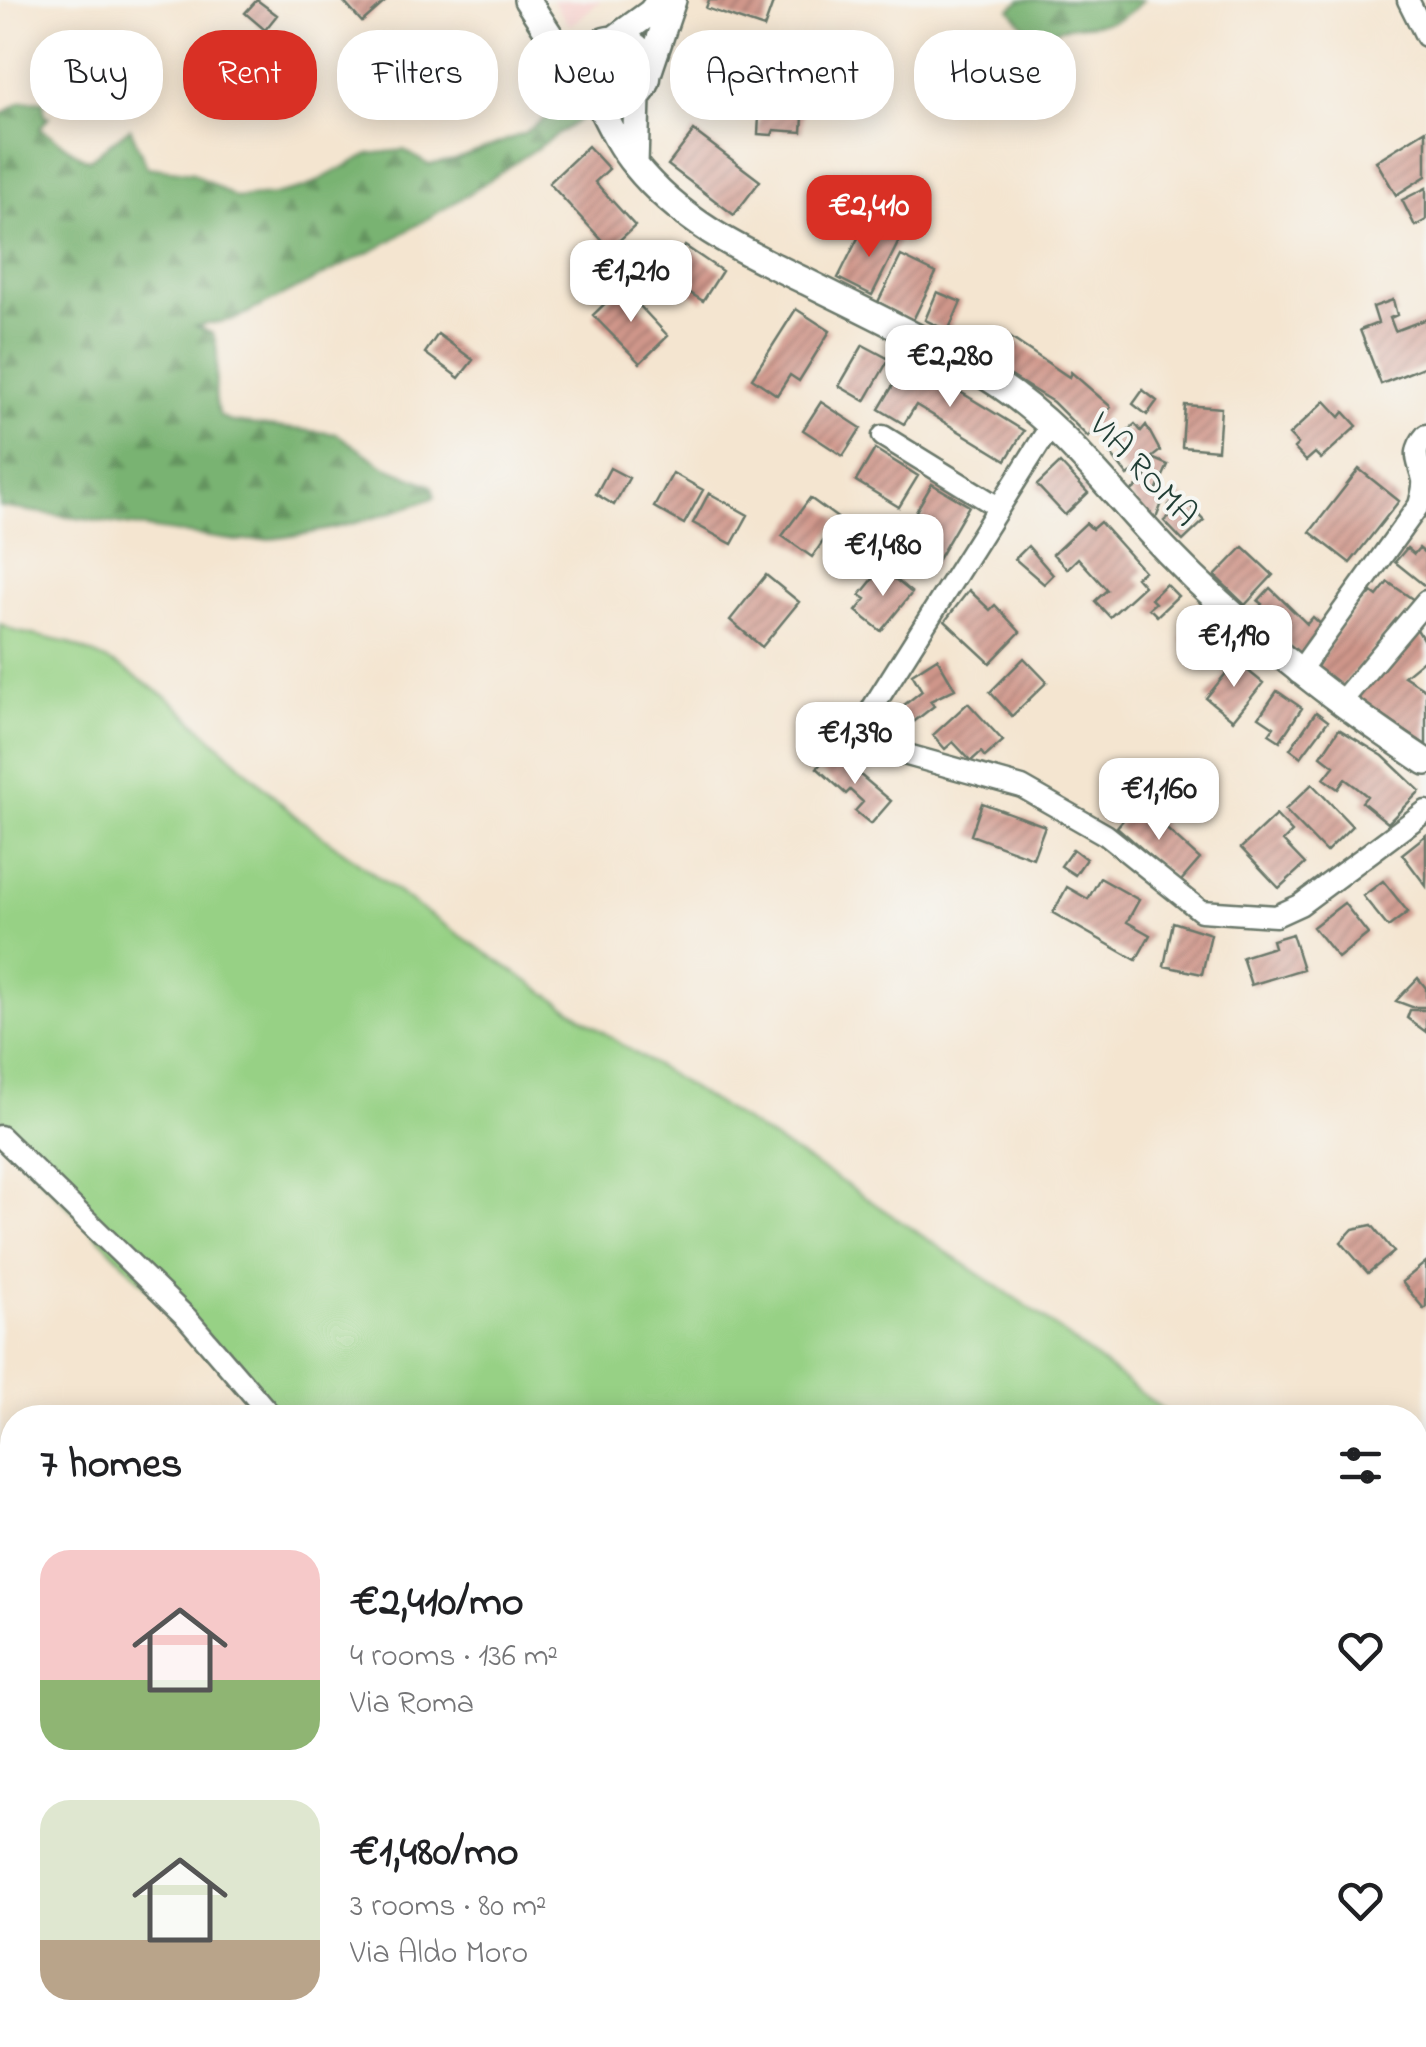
<!DOCTYPE html>
<meta charset="utf-8">
<style>
:root{--surface:#fff;--page:#f2f2f2;--text:#202124;--muted:#757577;--accent:#d93025}
body{margin:0;font-family:"Indie Flower",sans-serif;background:var(--page);color:var(--text);height:100vh;display:flex;flex-direction:column;font-size:38px;white-space:nowrap}
*{box-sizing:border-box;margin:0}
p{font-size:32px;color:var(--muted)}
.icon{flex:none;width:55px;height:55px;fill:none;stroke:currentColor;stroke-width:2;stroke-linecap:round;stroke-linejoin:round}
.map{position:relative;flex:1;overflow:hidden}
.details{position:absolute;left:0px;top:1405px;width:1428px;height:642px;display:flex;flex-direction:column;background:var(--surface);border-radius:40px 40px 0 0;box-shadow:0 5px 25px #0003}
.details>*{flex:none}
.banner{position:absolute;left:30px;top:30px;width:1368px;height:90px;display:flex;gap:20px}
.price{position:absolute;translate:-50% -85px;padding:0 22px;border-radius:20px;background:#fff;color:#222;font-size:32px;line-height:65px;filter:drop-shadow(0 2px 5px #0008)}
.price::after{content:'';position:absolute;left:50%;top:60px;width:30px;height:22px;margin-left:-15px;background:inherit;clip-path:polygon(0 0,100% 0,50% 100%)}
.price.current{background:var(--accent);color:#fff}
ul{padding:0;list-style:none}
li{display:flex;align-items:center;gap:30px;height:250px;padding:0 40px}
li span{display:grid;place-items:center;flex:none;width:280px;height:200px;border-radius:30px;color:#555}
li>.icon{margin-inline-start:auto}
span .icon{width:120px;height:120px;fill:#fffc;stroke-width:1}
li b{font-size:42px}
h2{display:flex;justify-content:space-between;align-items:center;height:120px;padding:0 40px;font-size:42px}
.pill{padding:0 35px;border-radius:40px;background:var(--surface);box-shadow:0 5px 25px #0003;font-size:35px;line-height:90px}
.pill.current{background:var(--accent);color:#fff}
.map>svg:first-child{display:block}
</style>
<div class="map">
<svg width="1426" height="2047" viewBox="0 0 1426 2047">
<defs>
<pattern id="forest-firs" width="22" height="20" patternUnits="userSpaceOnUse" patternTransform="scale(2.5)"><rect width="22" height="20" fill="#79b372"/><path d="M5 1l3.5 6h-7zM16 11l3.5 6h-7z" fill="#63935e"/></pattern>
<pattern id="building-hatch" width="6" height="6" patternUnits="userSpaceOnUse" patternTransform="scale(2.5)"><rect width="6" height="6" fill="#d0978b"/><path d="M-1 1l2-2M0 6l6-6M5 7l2-2" fill="none" stroke="#a87c72"/></pattern>
</defs>
<rect width="100%" height="100%" fill="#f6f6f2"/>
<filter id="ink" filterUnits="userSpaceOnUse"><feTurbulence type="fractalNoise" baseFrequency=".01" numOctaves="2"/><feDisplacementMap in="SourceGraphic" scale="20" xChannelSelector="R" yChannelSelector="G"/><feConvolveMatrix kernelMatrix="1 2 1 2 8 2 1 2 1" color-interpolation-filters="sRGB"/></filter>
<filter id="wash" filterUnits="userSpaceOnUse"><feTurbulence type="fractalNoise" baseFrequency=".0048" numOctaves="4" result="noise"/><feDisplacementMap in="SourceGraphic" scale="40" xChannelSelector="R" yChannelSelector="G"/><feGaussianBlur stdDeviation="2.25" result="paint"/><feColorMatrix in="noise" values="0 0 0 0 0 0 0 0 0 0 0 0 0 0 0 0 0 1.4 0 .05"/><feComposite in="paint" operator="in"/></filter>
<g filter="url(#wash)">
<rect width="100%" height="100%" fill="#f4e5d0"/>
<!-- built -->
<path fill="#f7d0cc" d="M552,0H601L570,26Z"/>
<!-- grass -->
<path fill="#97d185" stroke="#5b875c" stroke-width="2.5" d="M599 73a17 17 0 1 1 34 0a17 17 0 1 1-34 0Z
M0,624L14,631L69,643L121,667L171,700L294,815L415,905L624,1046L845,1184L1034,1311L1172,1417H273L0,1136Z
M1415,1605L1426,1614V2047H114L107,2035H1415Z"/>
<!-- forest -->
<path fill="url(#forest-firs)" stroke="#4c7853" stroke-width="2.5" d="M1021,0H1143C1118,26 1107,22 1074,26C1060,28 1046,33 1033,36L1010,9Z
M43,101L45,118L50,116L40,128L83,158L89,160L130,128L147,167L193,173L236,198L274,195L304,188L369,154L404,150L429,165L455,160L523,134L567,103L576,114L582,111L585,116L465,196L382,246L235,319L196,326L213,334C224,362 208,390 220,416L232,422L337,434L384,466L432,486L435,497C372,521 304,539 237,541L0,507V116L20,102Z"/>
<g id="blocks">
<!-- building -->
<path fill="url(#building-hatch)" d="M257,0L277,15L265,30L245,13Z
M342,0H387L362,22Z
M709,0H774L764,28L706,8Z
M761,82L805,85L802,132L774,130L772,135L758,134Z
M1426,130V176L1396,195L1376,161Z
M694,131L760,181L734,215L668,165Z
M588,146L609,169L595,182L635,226L610,249L549,183Z
M1426,188V220L1415,226L1402,200Z
M865,224L899,241L872,295L838,278Z
M685,246L722,271L703,301L665,277Z
M901,256L936,273L913,320L878,302Z
M622,287L668,336L640,363L593,315Z
M937,292L961,302L948,331L925,320Z
M1393,300L1397,315L1390,318L1395,331L1426,319V366L1381,384L1360,330L1378,323L1373,307Z
M796,309L830,331L799,381L790,375L777,395L752,378Z
M1002,332L1069,377L1071,372L1111,407L1088,437L1053,402L985,360Z
M438,334L473,360L459,378L425,353Z
M863,345L889,359L865,401L839,386Z
M908,360L1024,431L1006,460L916,405L904,424L879,409Z
M1143,390L1157,401L1147,415L1133,404Z
M1325,401L1340,417L1344,412L1357,426L1321,459L1315,453L1306,461L1294,448L1298,444L1289,435Z
M821,402L861,428L843,456L803,430Z
M1185,405L1221,408L1218,450L1182,447Z
M1135,424L1141,431L1146,425L1160,451L1128,476L1110,453L1114,450L1111,445Z
M875,449L918,476L899,507L856,481Z
M1154,459L1168,465L1155,494L1162,503L1157,516L1150,521L1129,493L1144,481Z
M1060,463L1088,493L1065,515L1037,485Z
M610,468L629,478L614,505L596,494Z
M1359,469L1399,501L1350,563L1310,532Z
M673,473L703,490L684,524L654,507Z
M932,484L969,506L933,568L903,550L924,515L916,511Z
M709,493L748,515L732,544L693,523Z
M1180,495L1204,521L1183,541L1164,521L1175,511L1169,505Z
M810,498L839,519L812,557L782,536Z
M1100,522L1144,571L1136,577L1144,586L1110,617L1095,601L1107,590L1078,558L1067,569L1053,554L1086,523L1092,529Z
M1028,546L1053,575L1044,584L1015,559Z
M1243,547L1273,575L1245,605L1215,576Z
M1407,548L1414,554L1419,548L1426,554V587L1395,562Z
M882,568L912,593L881,631L856,611L866,599L860,595Z
M766,575L799,602L762,647L730,620Z
M1388,582L1414,600L1342,687L1315,671L1337,631L1372,592L1377,596Z
M1166,584L1178,596L1157,616L1149,608L1155,603L1151,599Z
M1270,588L1307,624L1313,617L1325,628L1300,657L1256,612L1262,604L1258,601Z
M969,590L990,610L995,605L1020,632L990,663L945,621Z
M1197,620L1234,652L1222,666L1210,655L1205,661L1180,639Z
M1415,626L1426,644V658L1404,676L1426,690V745L1353,696Z
M937,658L955,689L930,701L934,706L911,724L899,709L922,691L912,674Z
M1024,658L1047,682L1012,716L990,692Z
M1236,661L1263,683L1233,720L1206,698Z
M1277,691L1302,708L1280,741L1269,734L1274,727L1259,717Z
M968,703L1003,741L985,757L981,752L971,761L953,742L945,749L933,735Z
M1316,712L1328,721L1301,757L1290,749Z
M1339,729L1383,756L1420,791L1388,823L1362,802L1367,796L1356,787L1345,779L1338,789L1324,779L1334,766L1321,756Z
M832,751L891,801L871,824L855,811L863,802L850,790L846,794L817,768Z
M1312,784L1352,826L1326,852L1285,810Z
M982,803L1045,826L1033,858L971,835Z
M1138,803L1200,859L1180,882L1117,827Z
M1276,815L1292,832L1283,841L1305,864L1279,888L1241,848Z
M1426,835V886L1402,854Z
M1073,849L1086,859L1075,875L1061,866Z
M1100,878L1139,900L1127,922L1150,935L1136,960L1053,913L1067,887L1088,899Z
M1383,881L1408,912L1388,927L1363,896Z
M1344,903L1368,934L1338,958L1313,927Z
M1173,922L1211,934L1202,974L1164,966Z
M1292,934L1303,969L1251,985L1242,957L1274,947L1272,940Z
M1418,978L1426,988V1007H1412L1396,1001Z
M1410,1010H1426V1032L1407,1018Z
M1372,1225L1394,1252L1368,1273L1341,1242L1353,1229Z
M1426,1262V1307L1424,1309L1402,1282Z
M711,2035L712,2047H682L681,2037Z"/>
</g>
</g>
<g filter="url(#ink)">
<use href="#blocks" fill-opacity="0" stroke="#6a786b" stroke-width="2.5"/>
<g fill="none" stroke-linecap="round" stroke-linejoin="round">
<defs>
<path id="minor" d="M1408,0L1426,36
M1051,425L873,707L879,731L893,751L1022,787L1106,835L1201,911L1276,916L1300,905L1426,811
M883,436L998,507
M1298,673L1419,505C1421,497 1424,488 1423,480C1419,461 1410,453 1426,435
M1340,703L1426,601
M0,1136L187,1318L273,1418
M907,2035L912,2047"/>
<path id="tertiary" d="M527,0L584,87
M582 72a33 33 0 1 1 66 0a33 33 0 1 1-66 0Z
M614,39L651,12L660,0
M649,71L673,0
M597,100C608,122 619,146 635,165C683,224 743,251 809,283C869,313 933,343 990,379C1064,425 1109,491 1168,552C1246,633 1333,700 1426,762
M635,165L637,97"/>
</defs>
<!-- minor casing -->
<use href="#minor" stroke="#6a786b" stroke-width="25"/>
<!-- tertiary casing -->
<use href="#tertiary" stroke="#6a786b" stroke-width="30"/>
<!-- minor -->
<use href="#minor" stroke="#fff" stroke-width="20"/>
<!-- tertiary -->
<use href="#tertiary" stroke="#fff" stroke-width="25"/>
</g>
</g>
<g text-anchor="middle" dominant-baseline="central" stroke-width="8" stroke-linejoin="round" paint-order="stroke">
<!-- street labels -->
<g font-size="35" fill="#1f3d34" stroke="#f6f6f2">
<text transform="translate(1142 471) rotate(47)">VIA ROMA</text>
</g>
</g>
</svg>
<b class="price current" style="left:869px;top:260px">€2,410</b>
<b class="price" style="left:631px;top:325px">€1,210</b>
<b class="price" style="left:950px;top:410px">€2,280</b>
<b class="price" style="left:883px;top:599px">€1,480</b>
<b class="price" style="left:1234px;top:690px">€1,190</b>
<b class="price" style="left:855px;top:787px">€1,390</b>
<b class="price" style="left:1159px;top:843px">€1,160</b>
<div class="banner">
<a class="pill">Buy</a>
<a class="pill current">Rent</a>
<a class="pill">Filters</a>
<a class="pill">New</a>
<a class="pill">Apartment</a>
<a class="pill">House</a>
</div>
<section class="details">
<h2>7 homes<svg class="icon" aria-label="filters" viewBox="0 0 24 24"><path d="M4 7h16M4 17h16"/><circle cx="9" cy="7" r="2"/><circle cx="15" cy="17" r="2"/></svg></h2>
<ul>
<li><span style="background:linear-gradient(#f6c9c9 65%,#8fb573 0)"><svg class="icon" aria-label="home" viewBox="0 0 24 24"><path d="M3 11l9-7 9 7M6 9v11h12V9"/></svg></span><div><b>€2,410/mo</b><p>4 rooms · 136 m²</p><p>Via Roma</p></div><svg class="icon" aria-label="heart" viewBox="0 0 24 24"><path d="M12 20l-8-8c-3-5 5-10 8-4 3-6 11-1 8 4z"/></svg></li>
<li><span style="background:linear-gradient(#dfe7d0 70%,#b9a48a 0)"><svg class="icon" aria-label="home" viewBox="0 0 24 24"><path d="M3 11l9-7 9 7M6 9v11h12V9"/></svg></span><div><b>€1,480/mo</b><p>3 rooms · 80 m²</p><p>Via Aldo Moro</p></div><svg class="icon" aria-label="heart" viewBox="0 0 24 24"><path d="M12 20l-8-8c-3-5 5-10 8-4 3-6 11-1 8 4z"/></svg></li>
</ul>
</section>
</div>
